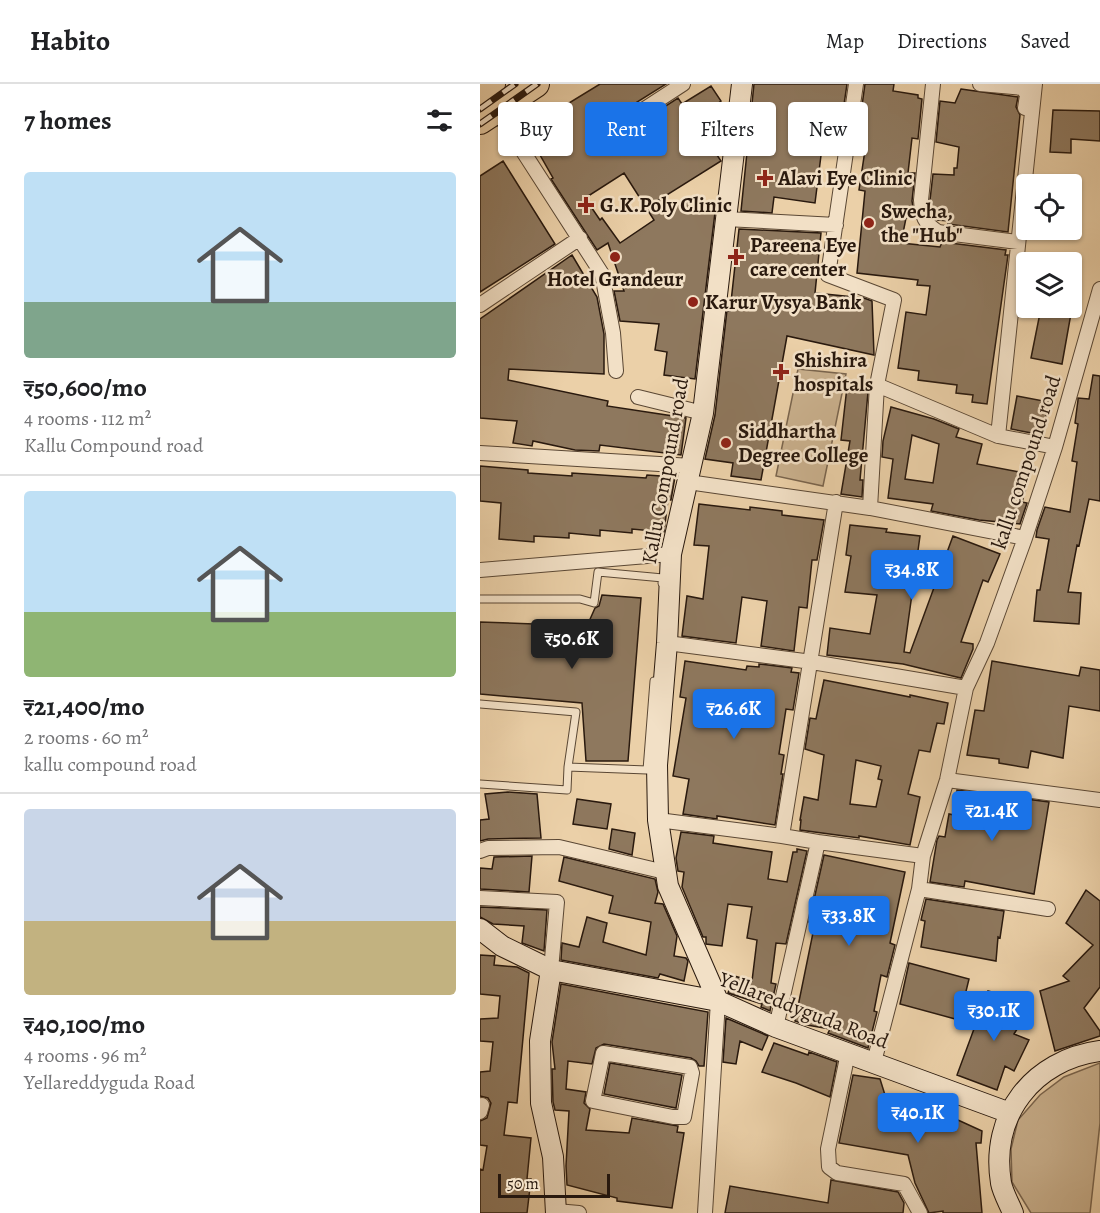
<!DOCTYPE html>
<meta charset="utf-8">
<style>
:root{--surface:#fff;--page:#f2f2f2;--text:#202124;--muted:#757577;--line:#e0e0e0;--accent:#1a73e8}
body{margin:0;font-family:Alegreya,serif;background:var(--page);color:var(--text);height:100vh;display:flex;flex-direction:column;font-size:22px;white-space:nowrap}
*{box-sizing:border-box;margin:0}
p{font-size:20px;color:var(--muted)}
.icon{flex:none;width:33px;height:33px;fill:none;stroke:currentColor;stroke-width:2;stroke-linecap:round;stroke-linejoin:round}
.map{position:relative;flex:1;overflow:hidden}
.panel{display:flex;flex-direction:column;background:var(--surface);width:480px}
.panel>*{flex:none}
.hud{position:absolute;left:18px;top:18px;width:512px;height:54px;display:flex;gap:12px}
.controls{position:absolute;left:536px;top:90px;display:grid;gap:12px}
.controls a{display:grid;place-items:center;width:66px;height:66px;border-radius:6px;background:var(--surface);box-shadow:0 2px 4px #0004;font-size:30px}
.scale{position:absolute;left:18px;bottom:15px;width:112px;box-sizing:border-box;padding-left:6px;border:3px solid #29190e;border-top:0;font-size:16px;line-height:21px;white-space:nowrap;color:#29190e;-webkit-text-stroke:4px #f2e0c6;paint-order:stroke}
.price{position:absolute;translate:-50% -51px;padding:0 14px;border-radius:6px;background:var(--accent);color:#fff;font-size:20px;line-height:39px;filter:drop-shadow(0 2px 3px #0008)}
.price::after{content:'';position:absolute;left:50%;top:36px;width:18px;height:14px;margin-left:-9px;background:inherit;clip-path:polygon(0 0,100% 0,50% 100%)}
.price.on{background:#222;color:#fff}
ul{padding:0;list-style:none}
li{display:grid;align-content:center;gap:12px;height:318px;padding:0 24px}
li+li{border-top:2px solid var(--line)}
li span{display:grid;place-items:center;height:186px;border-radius:6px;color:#555}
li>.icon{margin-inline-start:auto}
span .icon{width:108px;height:108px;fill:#fffc;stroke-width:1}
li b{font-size:26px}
h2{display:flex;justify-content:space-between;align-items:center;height:72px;padding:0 24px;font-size:26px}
.tag{padding:0 21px;border-radius:6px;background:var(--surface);box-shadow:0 2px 4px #0004;font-size:21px;line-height:54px}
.tag.on{background:var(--accent);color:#fff}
header{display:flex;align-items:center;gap:36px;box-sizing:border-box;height:84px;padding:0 30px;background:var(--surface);border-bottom:2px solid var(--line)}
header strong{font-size:28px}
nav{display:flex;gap:33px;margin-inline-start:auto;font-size:21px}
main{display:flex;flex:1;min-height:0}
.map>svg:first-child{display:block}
</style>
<header>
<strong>Habito</strong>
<nav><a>Map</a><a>Directions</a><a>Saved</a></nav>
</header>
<main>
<section class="panel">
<h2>7 homes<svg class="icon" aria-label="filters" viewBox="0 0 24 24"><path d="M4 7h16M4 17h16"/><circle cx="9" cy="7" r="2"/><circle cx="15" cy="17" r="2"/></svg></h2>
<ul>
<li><span style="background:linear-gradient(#bfe0f5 70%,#7fa58c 0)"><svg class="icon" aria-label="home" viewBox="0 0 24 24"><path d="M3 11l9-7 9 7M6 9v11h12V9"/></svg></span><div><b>₹50,600/mo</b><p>4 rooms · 112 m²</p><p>Kallu Compound road</p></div></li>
<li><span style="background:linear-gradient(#bfe0f5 65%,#8fb573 0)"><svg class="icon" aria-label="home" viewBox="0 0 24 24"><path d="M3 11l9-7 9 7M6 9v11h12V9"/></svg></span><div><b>₹21,400/mo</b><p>2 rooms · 60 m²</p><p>kallu compound road</p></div></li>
<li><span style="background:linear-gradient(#c9d6e8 60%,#c2b280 0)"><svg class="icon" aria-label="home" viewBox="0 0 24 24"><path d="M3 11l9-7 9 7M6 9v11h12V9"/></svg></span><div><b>₹40,100/mo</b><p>4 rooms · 96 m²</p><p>Yellareddyguda Road</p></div></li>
</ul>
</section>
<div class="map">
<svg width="620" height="1129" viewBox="0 0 620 1129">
<rect width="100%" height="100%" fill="#ebd0a8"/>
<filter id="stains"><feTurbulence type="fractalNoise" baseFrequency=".00333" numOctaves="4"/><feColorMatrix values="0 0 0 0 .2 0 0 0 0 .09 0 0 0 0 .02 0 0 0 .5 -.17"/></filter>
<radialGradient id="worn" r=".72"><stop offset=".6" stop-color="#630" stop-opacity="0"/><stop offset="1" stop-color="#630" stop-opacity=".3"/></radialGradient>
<!-- park -->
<path fill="#cab18e" stroke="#7a654e" stroke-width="1.5" d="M318,285L366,290L343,402L296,392Z
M620,979V1039L610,1129H551L532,1098L531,1065L538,1036L560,1011L584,993Z"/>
<!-- building -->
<path fill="#8e785e" stroke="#29190e" stroke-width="1.5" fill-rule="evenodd" d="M120,0H186L117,43L114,52L115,56L119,60H128L131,65L151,53L147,47L198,14L202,20L231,2L241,17L236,21L243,32L237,36L242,45L231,52L240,65L235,68L241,77L177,117L236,120L215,295L184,291L187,268L175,266L179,240L140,237L134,207H144L128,159L117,166L71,95L73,94L60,71L87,55L71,30ZM144,89L174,136L140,159L122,134L120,136L105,114Z
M274,0H367L362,34L346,32L335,119L294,113L292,129L261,127Z
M385,0H414L413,7L438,11V14L442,15L438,55L432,54L428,89H435L432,117L435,134H426L421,159L460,163L462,158L526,166L525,171H528L507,320L492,318L493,311L476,309L477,301L438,296L439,287L418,284L426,228L446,231L450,202L437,201L438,196L377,189L385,107L379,106L387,53L381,52L383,36H380Z
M481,5L538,13L536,23L540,31L528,148L468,140L470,137L457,136L452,128L450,116L453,90L474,91V84H477L479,63L456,58L460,17L475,19Z
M573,26L620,27V57L591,55V69L570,68Z
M23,77L75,160L0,208V92Z
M259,145L341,149L335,209L384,214L392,217L394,271L307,252L281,396L251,392L253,379L225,375L235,331L247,226L250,227Z
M92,171L117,213L124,250V290L29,285L28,296L128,317L127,322L206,334L201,371L120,361L119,367L95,366L53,357L52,362L33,359L37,337L0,334V235Z
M561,224H592L582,280L551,274Z
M613,291L620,292V417L609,415L599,462L597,461L588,508L601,509L599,540L554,537L557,506H560L569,455L556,453L557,446L565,423L590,428L597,378L592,377L598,340L595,339L598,316V314L609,315Z
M367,303L388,308L380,396H383L382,413L361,410L370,357L361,356Z
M537,312L569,318L562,351L531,345Z
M411,323L454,335L479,345L476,353L502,360L497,380L550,390L542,418L547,419L540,440L499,436L451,427L453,420L408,414L413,375L402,373L403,357ZM432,351L459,360L453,399L425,395Z
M0,382L48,386V389L92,392V389L166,394L167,391L195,393L191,416H188L184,448L152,445V449L120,446V452L89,449V454L54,452V458L19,455L21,419L0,417Z
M219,420L270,426V423L302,427V431L344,436L337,476H332L327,524L319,523L314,567L281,562L287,517L262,513L256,559L202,552L207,512L223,515L229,462L214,461Z
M370,441L407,445L406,448L440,452L424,568L430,569L473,452L520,470L508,498L503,496L481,558L493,560V565L481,594L423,580L347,571L350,544L390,550L397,511L365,508L371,472L366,471Z
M122,511L161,514L148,677H106L102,619L0,610V538L107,542L115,524L119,522Z
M205,577L266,586L267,582L279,583V580L312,584L311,588L319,589L313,626L306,625L299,670L304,671L301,690H303L295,741L237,732V735L203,730L209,695L193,692L206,614L200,613Z
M512,577L599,592L601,583L620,586V627L589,622L583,674L551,667L548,684L519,679V675L487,671L495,626L504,627Z
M344,596L430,613V611L468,619L464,640L457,639L450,668L439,666L428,710L440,713L430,761L379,752V754L320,746L321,736H320L324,713L338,716L344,671L325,665L330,634L336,635ZM376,676L401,682L398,695L402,696L396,723L370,720Z
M477,706L569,718L554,810L485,797L484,803L450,798L457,756L459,752L465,753L469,730L474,731Z
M28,708L57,710L61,754L8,755L0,757V736L9,735L5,710Z
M97,715L131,720L127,745L93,740Z
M132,745L155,749L152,771L129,765Z
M201,748L234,752L233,759L292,768L288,795L307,798L313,768H317V765L327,767L306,860L296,859L291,899L296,900L290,927L281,923L282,920L248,909L254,892L272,897L277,856L267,854L272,823L248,820L242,862L226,860V853H223L202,803L204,788L198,787L196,774Z
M344,771L425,788L410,859L415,861L407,893L401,891L394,927L397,928L388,964L348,949L350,945L327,941L315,937L335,839L329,838Z
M52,772L49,808L0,805V784L12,785L14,773Z
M84,773L175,795L178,808L175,819L183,820L197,852L194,872L206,874L208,877L204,897L180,890L178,894L81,876L82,859L99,863L107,833L127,839L123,858L166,871L171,838L129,829L133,812L79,797Z
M606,806L620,817V903L604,924L620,947V952L575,967L560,907L589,897L583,892L613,861L586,839Z
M446,815L524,827L520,854L518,853L516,877L441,863L445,837L441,836Z
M0,823L67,826L64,867L42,859L44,842L13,840L0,833Z
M0,871L15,872L14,881L37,883L49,889L37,1019L28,1018L24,1051L51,1054L47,1095H51L47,1129H0V1085L3,1086L7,1062L0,1061V1037L7,1034L11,1019L8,1014L0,1012V988L10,987L13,958L0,957V935L18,934L20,912L0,910Z
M429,879L489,895L479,936L420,920Z
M81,900L228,928L224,982H219L216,977L211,974L124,960L116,964L112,980L88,977L86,1005L106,1008L104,1019L110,1025L106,1046L149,1049L152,1034L198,1042L197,1048L204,1049L192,1124L137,1117V1114L87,1101L86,1082L89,1027L75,1026L73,1018L72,985H75L72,958Z
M508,907L536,914L541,939L534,950L549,956L534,987L525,982L517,1006L477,991Z
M246,934L288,952L282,966L260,957L256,980L243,978Z
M294,959L328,971L329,968L357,978L350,1013L316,999L282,988Z
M130,979L202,991L196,1024L124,1010Z
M373,991L400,995L405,1011L429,1012L433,1019L444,1018L447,1024L467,1031L502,1047L501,1059H496L502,1129H463V1127L449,1129L435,1099L428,1071L359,1059Z
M351,1096L418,1108L424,1119L423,1129H245L250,1102L348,1119Z"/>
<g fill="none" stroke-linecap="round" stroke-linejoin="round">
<defs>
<path id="lane" d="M0,515H100L114,519L118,488L183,494L182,499
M0,620L96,628L88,683L87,706L0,700
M88,683L167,686L174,597"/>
<path id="street" d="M376,0L348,191L414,216L397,301L390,424
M453,0L441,116C442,132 444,139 458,148L538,158
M500,0L543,4L547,11L545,24
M17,27L122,190L133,249L136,287
M123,52L203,0
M246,135L356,141
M0,221L100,154
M397,301L518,352L555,0
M158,313L223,329
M518,352L575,363
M0,369L212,382
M208,398L390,424L545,454
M0,486L191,470
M187,559L332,578L486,604
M467,696L620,716
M178,736L302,752
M338,758L443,772
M0,767L8,764L79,763L185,788
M439,805L568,825
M0,814L77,818L71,886
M296,943L338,758L302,752L356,418
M123,969L210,983L212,989L204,1033H193L113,1017Z
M368,969L348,1065L349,1083L357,1089L424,1100L440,1129
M394,978L439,805L443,772L467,696L486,604L507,559L545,454L575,363L620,205
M0,1028L2,1021
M76,1127L99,1129
M225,1129L238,917"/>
<path id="secondary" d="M0,845L22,862L71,886L238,917L296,943L530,1029
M71,886L60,957L61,1019L73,1073L76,1129
M238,917L188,802L178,736L177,681L187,559L191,470L223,329L262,0
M533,1129C529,1119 523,1109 521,1099C510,1031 553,976 620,967"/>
<path id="highway" d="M0,8L12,0
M0,37L56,0"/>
</defs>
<!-- lane casing -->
<use href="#lane" stroke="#5a4734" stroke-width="9"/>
<!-- street casing -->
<use href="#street" stroke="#5a4734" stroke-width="16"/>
<!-- secondary casing -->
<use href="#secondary" stroke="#29190e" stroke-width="22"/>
<!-- highway casing -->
<use href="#highway" stroke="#29190e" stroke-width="28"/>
<!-- lane -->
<use href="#lane" stroke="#f2e0c6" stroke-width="7"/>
<!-- street -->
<use href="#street" stroke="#f2e0c6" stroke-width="14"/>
<!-- secondary -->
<use href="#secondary" stroke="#f2e0c6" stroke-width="20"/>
<!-- highway -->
<use href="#highway" stroke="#ebd0a8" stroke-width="26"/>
<defs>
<path id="rail" d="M0,25L35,0
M0,40L57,0"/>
</defs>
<!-- rail casing -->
<use href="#rail" stroke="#29190e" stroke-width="7"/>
<!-- rail -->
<use href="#rail" stroke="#f2e0c6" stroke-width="4.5" stroke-dasharray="14" stroke-linecap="butt"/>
</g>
<!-- markers -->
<g fill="#8f2418" stroke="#f2e0c6" stroke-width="2">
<path d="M282 85h6v6h6v6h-6v6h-6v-6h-6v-6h6z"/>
<path d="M103 112h6v6h6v6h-6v6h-6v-6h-6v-6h6z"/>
<circle cx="389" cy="139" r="6"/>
<circle cx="135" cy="173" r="6"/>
<path d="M253 164h6v6h6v6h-6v6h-6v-6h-6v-6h6z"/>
<circle cx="213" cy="218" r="6"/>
<path d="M298 279h6v6h6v6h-6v6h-6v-6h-6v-6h6z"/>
<circle cx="246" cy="359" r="6"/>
</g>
<g text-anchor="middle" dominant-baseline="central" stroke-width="5" stroke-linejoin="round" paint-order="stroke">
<!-- poi labels -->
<g font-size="21" font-weight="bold" fill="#29190e" stroke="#f2e0c6" text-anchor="start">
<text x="298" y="94">Alavi Eye Clinic</text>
<text x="120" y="121">G.K.Poly Clinic</text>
<text x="401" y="127">Swecha,<tspan x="401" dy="24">the "Hub"</tspan></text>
<text x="270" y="161">Pareena Eye<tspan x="270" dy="24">care center</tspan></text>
<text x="135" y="195" text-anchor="middle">Hotel Grandeur</text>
<text x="225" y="218">Karur Vysya Bank</text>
<text x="314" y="276">Shishira<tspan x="314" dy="24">hospitals</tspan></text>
<text x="258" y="347">Siddhartha<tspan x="258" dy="24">Degree College</tspan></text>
</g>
<!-- street labels -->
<g font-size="21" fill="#29190e" stroke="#f2e0c6">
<text transform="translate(546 378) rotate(-72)">kallu compound road</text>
<text transform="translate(185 387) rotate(-80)">Kallu Compound road</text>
<text transform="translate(324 926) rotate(21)">Yellareddyguda Road</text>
</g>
</g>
<rect width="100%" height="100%" filter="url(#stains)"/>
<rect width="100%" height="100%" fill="url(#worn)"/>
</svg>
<div class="controls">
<a><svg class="icon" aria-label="locate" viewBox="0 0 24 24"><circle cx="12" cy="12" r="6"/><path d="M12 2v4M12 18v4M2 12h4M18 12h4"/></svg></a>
<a><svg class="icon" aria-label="layers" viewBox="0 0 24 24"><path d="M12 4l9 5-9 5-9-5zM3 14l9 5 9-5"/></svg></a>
</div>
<div class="scale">50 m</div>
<b class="price" style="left:432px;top:517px">₹34.8K</b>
<b class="price on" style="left:92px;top:586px">₹50.6K</b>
<b class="price" style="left:254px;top:656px">₹26.6K</b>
<b class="price" style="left:512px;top:758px">₹21.4K</b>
<b class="price" style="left:369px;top:863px">₹33.8K</b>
<b class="price" style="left:514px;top:958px">₹30.1K</b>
<b class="price" style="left:438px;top:1060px">₹40.1K</b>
<div class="hud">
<a class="tag">Buy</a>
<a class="tag on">Rent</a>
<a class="tag">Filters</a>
<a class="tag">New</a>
</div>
</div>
</main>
